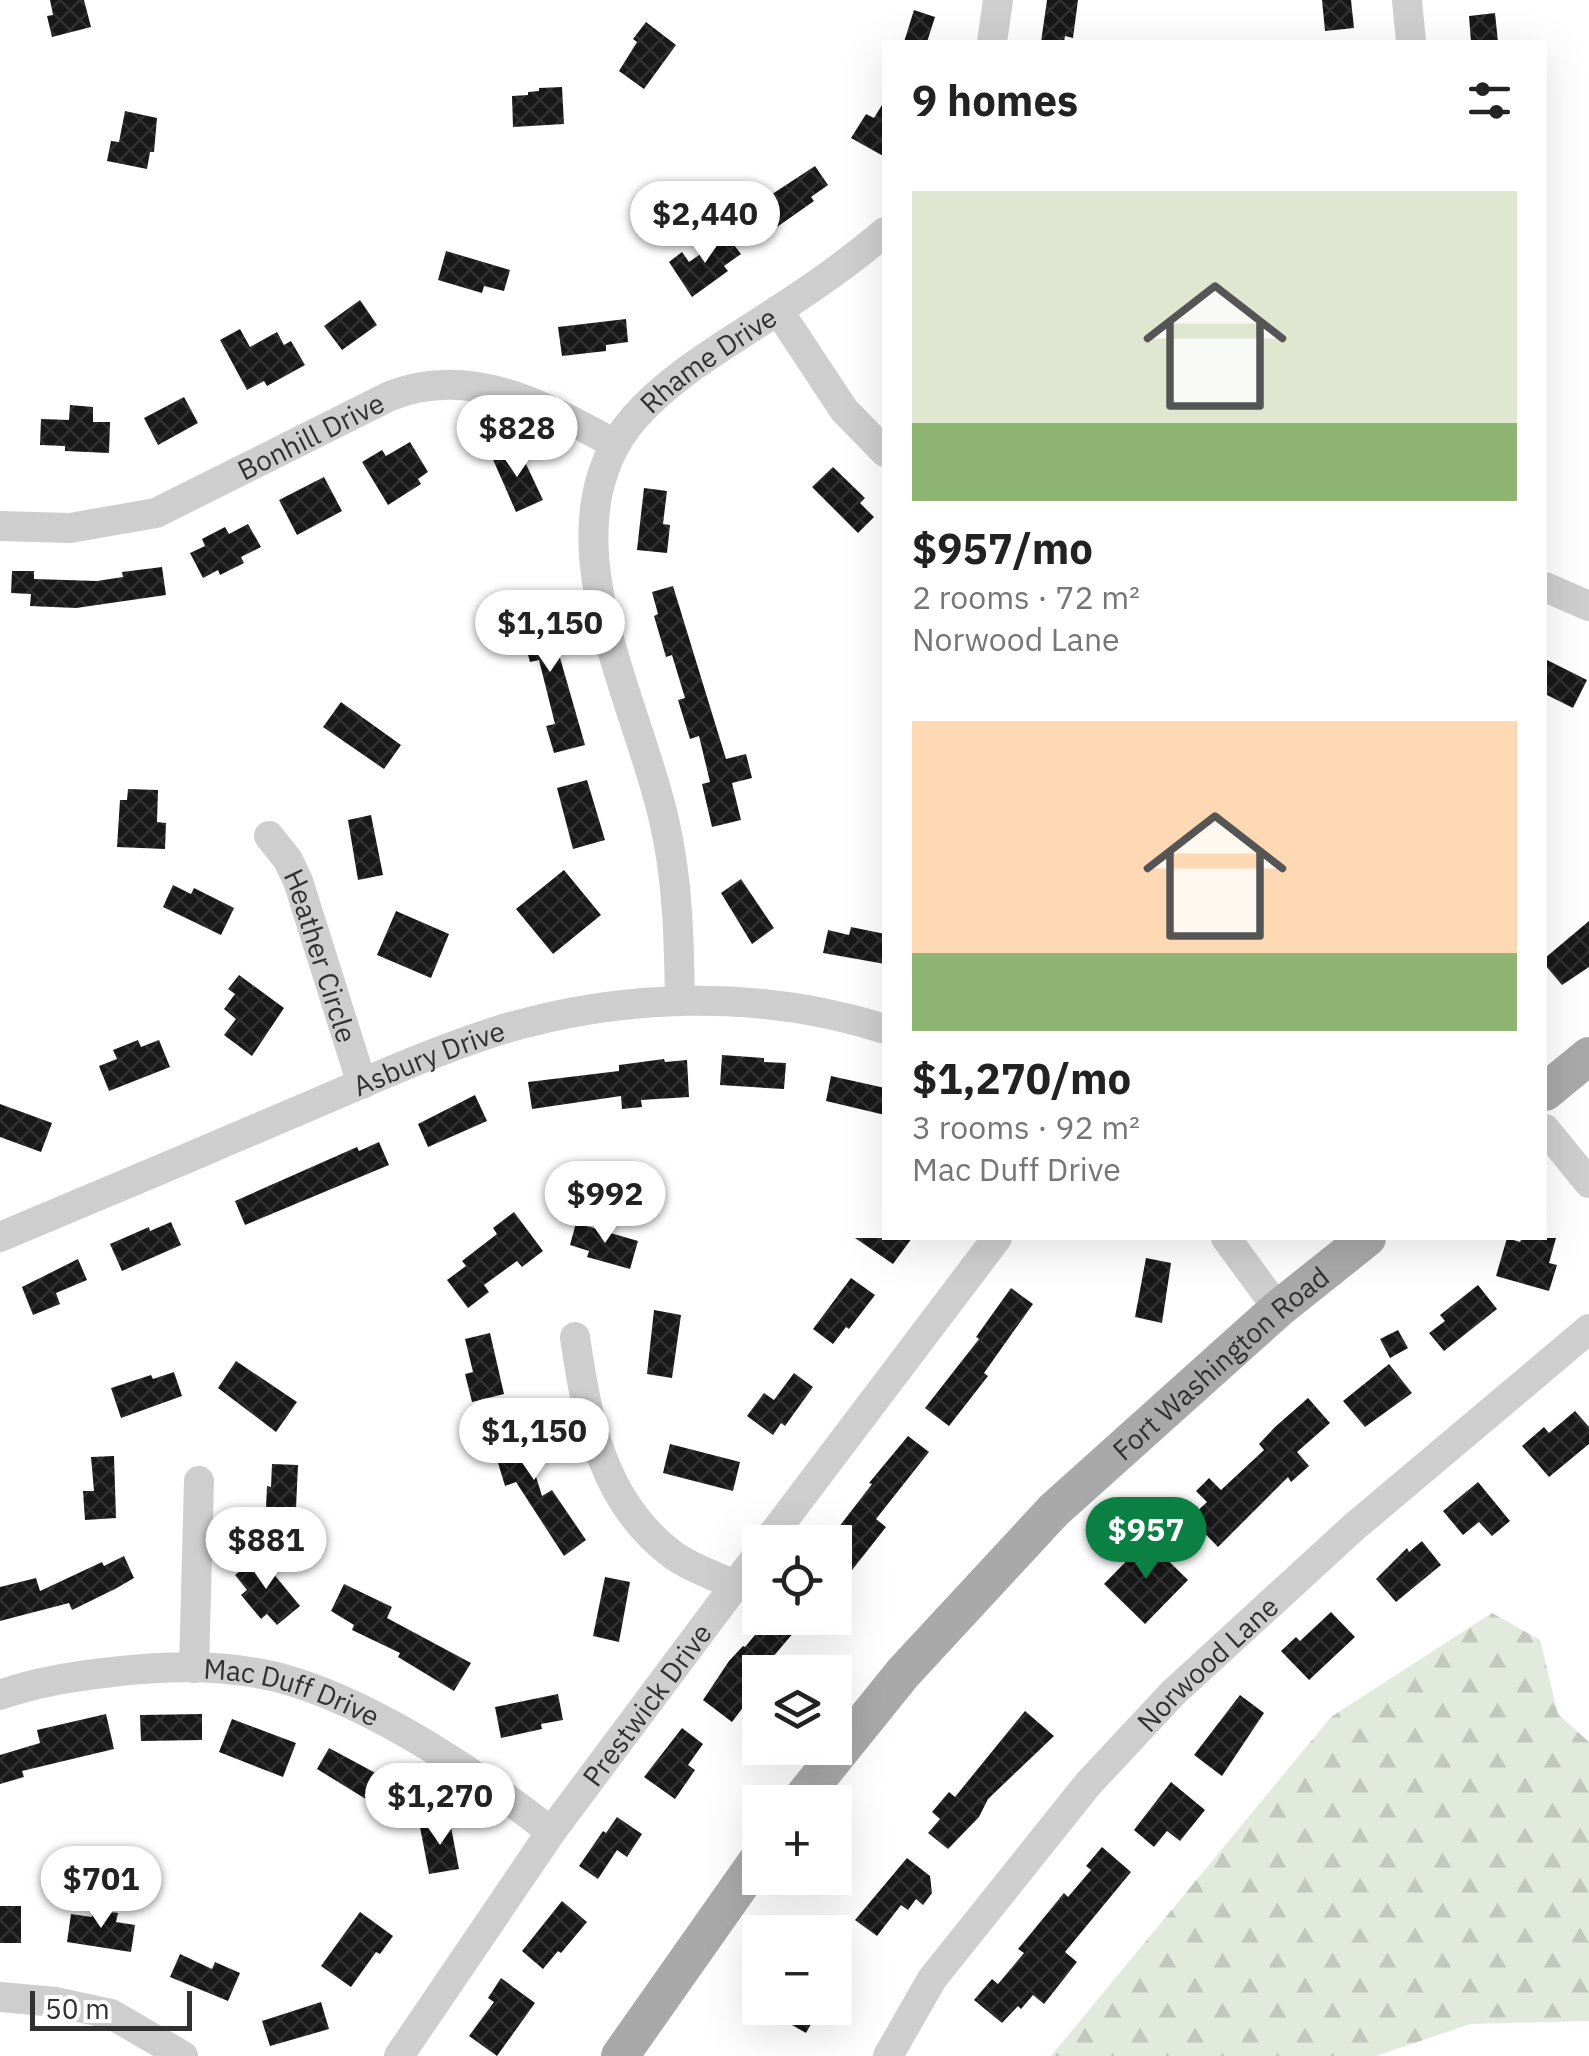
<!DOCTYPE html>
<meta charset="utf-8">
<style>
:root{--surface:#fff;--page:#f2f2f2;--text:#222;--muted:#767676;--accent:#0b8043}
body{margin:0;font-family:"IBM Plex Sans",sans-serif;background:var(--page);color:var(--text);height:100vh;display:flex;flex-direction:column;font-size:38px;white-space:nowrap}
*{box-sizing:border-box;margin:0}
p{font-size:32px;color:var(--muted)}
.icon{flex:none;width:55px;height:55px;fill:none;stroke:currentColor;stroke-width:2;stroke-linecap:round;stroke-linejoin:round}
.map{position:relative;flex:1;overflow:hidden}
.side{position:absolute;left:882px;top:40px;width:665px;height:1200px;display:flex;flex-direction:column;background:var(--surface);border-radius:0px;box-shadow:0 10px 40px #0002}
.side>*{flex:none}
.tools{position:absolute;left:742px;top:1525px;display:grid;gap:20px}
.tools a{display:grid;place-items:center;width:110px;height:110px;border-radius:0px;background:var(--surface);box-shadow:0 10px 40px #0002;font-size:50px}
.scale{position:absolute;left:30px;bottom:25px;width:162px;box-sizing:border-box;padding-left:10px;border:5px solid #313131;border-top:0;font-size:28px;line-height:35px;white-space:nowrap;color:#313131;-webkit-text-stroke:8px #fff;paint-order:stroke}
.price{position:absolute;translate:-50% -85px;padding:0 22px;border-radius:35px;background:#fff;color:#222;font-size:32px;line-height:65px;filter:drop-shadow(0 2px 5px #0008)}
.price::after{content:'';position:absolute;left:50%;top:60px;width:30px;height:22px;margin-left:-15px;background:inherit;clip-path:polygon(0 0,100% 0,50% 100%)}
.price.selected{background:var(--accent);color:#fff}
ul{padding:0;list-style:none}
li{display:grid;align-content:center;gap:20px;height:530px;padding:0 30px}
li span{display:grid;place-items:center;height:310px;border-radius:0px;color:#555}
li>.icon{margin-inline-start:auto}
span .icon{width:180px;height:180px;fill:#fffc;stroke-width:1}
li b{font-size:42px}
h2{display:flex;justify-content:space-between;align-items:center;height:120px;padding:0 30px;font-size:42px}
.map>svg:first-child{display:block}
</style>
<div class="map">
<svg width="1589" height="2056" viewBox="0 0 1589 2056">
<defs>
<pattern id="forest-firs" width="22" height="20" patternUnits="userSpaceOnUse" patternTransform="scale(2.5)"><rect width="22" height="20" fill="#e2e9dd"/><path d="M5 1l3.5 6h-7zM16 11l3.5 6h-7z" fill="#c2c8be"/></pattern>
<pattern id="building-cross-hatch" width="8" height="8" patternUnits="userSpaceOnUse" patternTransform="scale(2.5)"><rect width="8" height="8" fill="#181818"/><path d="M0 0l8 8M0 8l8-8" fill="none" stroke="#313131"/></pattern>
</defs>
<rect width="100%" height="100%" fill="#fff"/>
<!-- forest -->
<path fill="url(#forest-firs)" d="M1492,1613L1540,1640L1558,1714L1589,1742V2021L1470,2024L1376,2056H1051L1331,1717Z"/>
<!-- building -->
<path fill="url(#building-cross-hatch)" d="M50,0H84L91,27L52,37L47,16L53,15Z
M1047,0H1078L1073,38L1065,36L1064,42H1041Z
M1322,0H1351L1354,28L1325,31Z
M914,10L935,17L927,42H904Z
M1495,13L1498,42H1471L1469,16Z
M646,22L676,45L644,89L619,71L637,42L633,39Z
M562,87L564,124L513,127L512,96L528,95V92L539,91V88Z
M885,100V157L851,138L866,114L874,118Z
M125,111L157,118L154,152H150L147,169L107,161L111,141L119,142Z
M815,166L828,185L811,197L814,201L777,227L760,202Z
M727,236L741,254L724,266L728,271L692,297L669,262L682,252L689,262Z
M446,251L510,270L504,291L484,286L482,293L438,280Z
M360,300L377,325L342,350L324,326Z
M626,319L628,342L606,345V351L562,356L558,327Z
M240,329L250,347L277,332L284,345L291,341L305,365L267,386L264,381L247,390L220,340Z
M184,397L198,423L158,445L144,418Z
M70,405L93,407V422H110L109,453L65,451V446L40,445L41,419L69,420Z
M410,442L428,472L418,479L421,484L388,505L362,462L382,450L386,456Z
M512,446L521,466L526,464L543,500L516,512L491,455Z
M833,467L865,498L860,503L874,517L858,533L812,487Z
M324,477L342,511L297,535L279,500Z
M644,488L667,491L663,524L670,525L667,553L637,550Z
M248,524L261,547L241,557L244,563L220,575L218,570L203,578L190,553L205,546L202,539L225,527L229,534Z
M162,567L166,595L76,608L30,606L31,594L11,593L12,571H34V579L97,581L123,577L122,572Z
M673,586L726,759L746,754L752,778L732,783L741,820L712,827L702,784L710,782L699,736L690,739L678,700L685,698L672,655L666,657L654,616L658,614L652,592Z
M537,597L543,618L548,616L585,745L554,753L546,726L555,724L539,660L530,662L514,604Z
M1545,659L1587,680L1573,708L1545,694Z
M341,702L401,745L384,769L323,727Z
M587,780L605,840L573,849L557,788Z
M128,789L158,790L157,822L166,823L165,849L117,847L120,800H127Z
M371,815L383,875L358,880L348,820Z
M564,870L601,915L553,954L516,909Z
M741,879L774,928L752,944L721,893Z
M173,885L191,894L194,888L234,908L221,935L163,907Z
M396,911L449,934L431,978L377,955Z
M1589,921V967L1562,985L1545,965V958Z
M851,927L885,934V964L823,953L828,930L849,935Z
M239,975L284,1008L252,1056L224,1035L236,1019L224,1009L235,994L228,989Z
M138,1040L141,1047L159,1040L170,1067L109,1091L99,1066L117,1059L113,1050Z
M722,1055L764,1058V1062L786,1063L784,1089L720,1085Z
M664,1059L665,1062L687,1060L689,1097L641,1100L642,1107L622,1109L621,1096L532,1109L528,1082L619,1071V1065Z
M831,1076L885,1088V1115L826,1101Z
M475,1095L487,1121L428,1147L418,1124Z
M0,1104L52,1123L41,1152L0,1137Z
M379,1142L389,1165L245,1225L235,1201L357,1147L359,1151Z
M514,1212L543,1251L522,1267L517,1261L484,1285L489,1292L468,1308L447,1280L466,1266L462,1261L497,1234L493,1228Z
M171,1222L181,1245L122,1271L110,1244L149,1227L150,1231Z
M576,1223L638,1241L630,1269L587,1257L589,1251L570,1245Z
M855,1238H912L893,1264Z
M1507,1238L1520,1242L1522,1238H1556L1549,1263L1557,1265L1549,1291L1496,1276Z
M1146,1258L1171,1263L1162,1323L1135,1317Z
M78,1259L87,1280L56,1293L60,1304L33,1315L22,1287Z
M851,1278L875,1295L849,1329L846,1327L833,1344L813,1329Z
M1478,1285L1497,1309L1444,1351L1429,1333L1445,1321L1440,1315Z
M1011,1288L1033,1304L984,1373L988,1376L949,1426L925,1408L979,1339L976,1337Z
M654,1310L681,1315L672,1378L647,1374Z
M1398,1330L1408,1348L1390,1358L1380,1339Z
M490,1333L504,1394L472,1402L465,1374L473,1372L465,1339Z
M236,1361L297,1402L276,1432L218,1388Z
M1389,1364L1412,1393L1365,1427L1343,1401Z
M174,1372L182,1396L121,1418L111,1388L151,1375L153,1379Z
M794,1373L813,1387L785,1426L781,1423L773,1435L747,1416L764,1393L774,1400Z
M1308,1398L1330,1423L1297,1452L1309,1466L1291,1482L1288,1477L1218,1547L1190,1518L1207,1502L1196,1491L1209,1478L1221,1490L1264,1450L1259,1444L1275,1427Z
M1575,1411L1589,1427V1444L1549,1477L1522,1446L1544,1427L1549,1433Z
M530,1421L540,1454L530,1457L542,1496L552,1490L586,1540L564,1556L516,1482L505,1486L489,1433Z
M908,1436L929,1452L876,1519L886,1527L845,1579L835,1571V1532L872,1484L869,1483Z
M670,1444L740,1462L733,1491L663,1473Z
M114,1456L116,1518L85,1520L83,1491H94L91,1457Z
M272,1464L298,1465L295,1530L265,1529L267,1486L271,1487Z
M1478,1482L1510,1521L1492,1536L1479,1522L1463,1535L1443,1511Z
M1147,1540L1188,1580L1145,1624L1104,1584Z
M1422,1541L1441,1565L1396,1602L1376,1579L1407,1548L1409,1552Z
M124,1556L134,1578L115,1589L72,1610L69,1603L0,1621V1587L36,1578L40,1591L102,1562L104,1566Z
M259,1556L300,1606L277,1625L267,1614L261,1619L241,1595L247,1590L235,1575Z
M605,1577L630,1582L619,1642L593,1636Z
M344,1584L392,1607L387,1618L471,1663L454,1691L398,1657L400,1653L352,1630L354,1625L331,1611Z
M1331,1612L1355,1637L1309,1680L1281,1651L1296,1637L1300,1641Z
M769,1618H806L760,1672V1685L732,1722L703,1700L729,1661L743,1646L745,1647Z
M558,1694L563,1720L541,1724L542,1729L501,1738L495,1707Z
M1240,1695L1264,1713L1222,1776L1194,1755Z
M1025,1711L1054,1736L988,1799L979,1817L948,1849L928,1833L940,1819L932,1812L949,1792L955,1797Z
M106,1714L114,1749L22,1771L24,1777L0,1784V1755L40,1743L37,1730Z
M202,1714V1740L141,1741L140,1715Z
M232,1719L296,1743L283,1777L219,1752Z
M682,1728L703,1744L688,1765L695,1770L675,1799L644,1777Z
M329,1748L383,1777L369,1801L317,1769Z
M1171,1782L1205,1810L1180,1841L1167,1831L1154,1847L1134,1830Z
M617,1817L642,1834L627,1857L617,1850L598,1879L579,1866L603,1831L606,1833Z
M450,1822L459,1869L429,1874L420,1827Z
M1102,1847L1131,1872L1065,1952L1077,1962L1044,2004L1033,1995L1021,2009L1018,2006L1002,2023L974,2000L992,1979L998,1984L1024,1953L1018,1949L1064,1893L1068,1897L1091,1870L1086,1866Z
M907,1858L930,1876L932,1893L923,1905L916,1899L908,1910L901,1905L877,1936L855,1920Z
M562,1901L587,1922L561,1953L558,1951L543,1969L522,1951Z
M0,1906H21V1943H0Z
M92,1910L118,1913L116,1922L135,1925L131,1952L67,1942L71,1914L92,1917Z
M360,1912L393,1936L380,1954L376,1952L351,1987L321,1966Z
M180,1954L212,1969L215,1962L240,1973L228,2001L170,1977Z
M501,1978L535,2003L497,2056L469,2036L494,2002L488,1998Z
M321,2002L329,2029L270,2046L262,2021Z
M789,2008H820L806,2033L783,2020Z"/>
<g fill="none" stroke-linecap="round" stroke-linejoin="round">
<!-- minor -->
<g stroke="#cecece" stroke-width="30">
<path d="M1407,0L1411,42"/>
<path d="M992,42L998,0"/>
<path d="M778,310L844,410L885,452"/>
<path id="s1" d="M0,526L70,528L156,513L390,396C471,364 545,406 615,444"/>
<path d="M1545,587L1589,606"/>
<path id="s2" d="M269,836L288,860L298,881L362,1084"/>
<path id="s3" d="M680,1001C679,941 678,879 664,820C637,698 538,527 635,417C667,381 709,355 749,329C796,299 843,268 885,232"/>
<path d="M1545,1129L1589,1183"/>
<path id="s4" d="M0,1237C95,1197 191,1157 286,1116C355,1087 425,1054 497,1031C622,993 760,989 885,1029"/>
<path d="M1226,1238L1278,1309"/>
<path d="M575,1337C587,1419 602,1502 673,1555C691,1568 715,1576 735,1585"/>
<path d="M767,1542L997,1238"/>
<path d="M194,1668L199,1481"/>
<path id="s5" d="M0,1695C35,1682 75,1676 112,1672C171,1665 237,1664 294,1682C380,1709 481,1776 551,1832"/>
<path d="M0,1997L55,2002L111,2014L183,2056"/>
<path id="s6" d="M399,2056L551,1832L760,1552"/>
<path id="s7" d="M888,2056L932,1979L1088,1784L1173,1693L1354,1527L1589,1329"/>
</g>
<!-- major -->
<g stroke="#a9a9a9" stroke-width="38">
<path d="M1545,1092L1589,1056"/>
<path id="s8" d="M799,1802L903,1673L1054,1510L1278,1309L1367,1238"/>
<path d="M620,2056L760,1857"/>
</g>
</g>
<g text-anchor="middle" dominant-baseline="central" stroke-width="10" stroke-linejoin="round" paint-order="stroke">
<!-- street labels -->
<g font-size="28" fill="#313131" stroke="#fff">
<text stroke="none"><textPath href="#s3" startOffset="698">Rhame Drive</textPath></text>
<text stroke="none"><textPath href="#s1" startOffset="330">Bonhill Drive</textPath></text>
<text stroke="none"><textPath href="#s2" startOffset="132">Heather Circle</textPath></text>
<text stroke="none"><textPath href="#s4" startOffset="465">Asbury Drive</textPath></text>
<text stroke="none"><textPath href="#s8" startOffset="610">Fort Washington Road</textPath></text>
<text stroke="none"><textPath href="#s7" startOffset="508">Norwood Lane</textPath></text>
<text stroke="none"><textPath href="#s5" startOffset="298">Mac Duff Drive</textPath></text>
<text stroke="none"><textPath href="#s6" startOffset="430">Prestwick Drive</textPath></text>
</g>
</g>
</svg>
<div class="tools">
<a><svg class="icon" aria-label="locate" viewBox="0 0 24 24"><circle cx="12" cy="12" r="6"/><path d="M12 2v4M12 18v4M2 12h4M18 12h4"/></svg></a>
<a><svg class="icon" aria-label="layers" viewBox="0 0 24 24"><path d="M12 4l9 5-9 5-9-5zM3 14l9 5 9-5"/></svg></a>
<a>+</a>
<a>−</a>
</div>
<div class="scale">50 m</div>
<b class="price" style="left:705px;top:266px">$2,440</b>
<b class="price" style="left:517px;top:480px">$828</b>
<b class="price" style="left:550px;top:675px">$1,150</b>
<b class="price" style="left:605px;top:1246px">$992</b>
<b class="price" style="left:534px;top:1483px">$1,150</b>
<b class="price selected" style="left:1146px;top:1582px">$957</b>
<b class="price" style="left:266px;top:1592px">$881</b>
<b class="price" style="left:440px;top:1848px">$1,270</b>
<b class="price" style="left:101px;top:1931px">$701</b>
<section class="side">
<h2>9 homes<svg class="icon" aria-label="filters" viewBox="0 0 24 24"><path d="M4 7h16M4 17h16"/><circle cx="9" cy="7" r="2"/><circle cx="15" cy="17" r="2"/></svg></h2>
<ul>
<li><span style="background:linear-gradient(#dfe7d0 75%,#8fb573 0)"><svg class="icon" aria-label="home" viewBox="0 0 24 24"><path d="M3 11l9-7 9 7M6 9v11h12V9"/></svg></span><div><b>$957/mo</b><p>2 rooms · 72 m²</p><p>Norwood Lane</p></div></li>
<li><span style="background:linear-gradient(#ffd9b3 75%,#8fb573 0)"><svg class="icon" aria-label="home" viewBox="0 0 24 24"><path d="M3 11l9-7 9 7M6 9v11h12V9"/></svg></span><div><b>$1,270/mo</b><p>3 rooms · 92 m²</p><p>Mac Duff Drive</p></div></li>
</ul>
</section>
</div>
